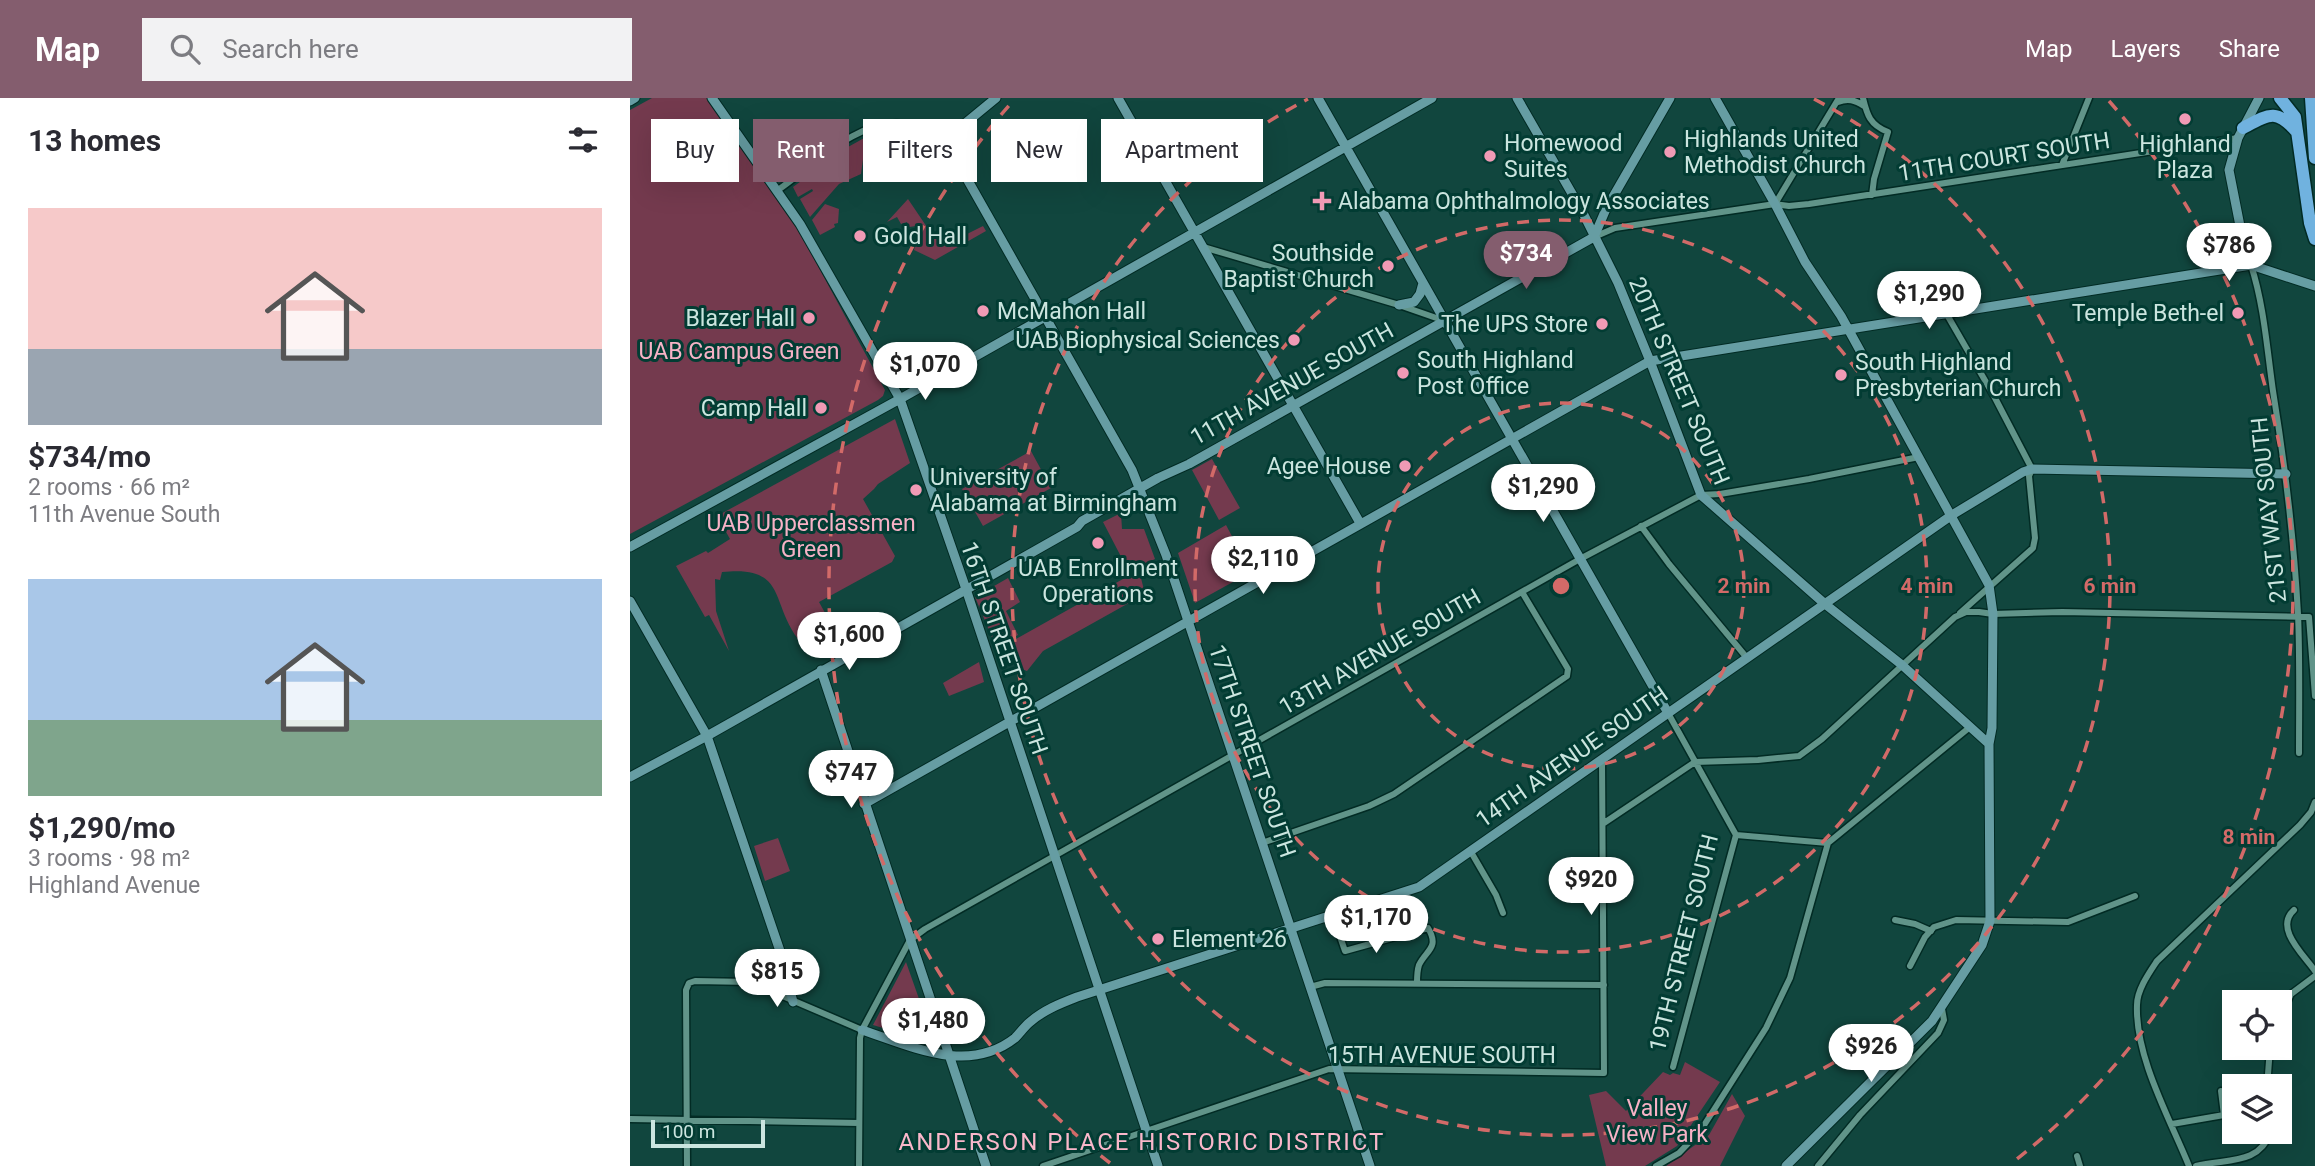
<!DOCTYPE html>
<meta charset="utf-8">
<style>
:root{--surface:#fff;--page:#f2f2f3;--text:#2b2b33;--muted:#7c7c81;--accent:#845d6e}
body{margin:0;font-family:Roboto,sans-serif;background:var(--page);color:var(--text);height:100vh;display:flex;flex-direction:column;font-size:26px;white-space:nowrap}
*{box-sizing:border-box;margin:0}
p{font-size:23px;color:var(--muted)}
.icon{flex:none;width:38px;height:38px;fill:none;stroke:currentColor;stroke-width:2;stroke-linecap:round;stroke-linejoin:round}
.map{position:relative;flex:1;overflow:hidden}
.sheet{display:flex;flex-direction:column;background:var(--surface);width:630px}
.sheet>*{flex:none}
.hud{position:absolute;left:21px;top:21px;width:665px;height:63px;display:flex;gap:14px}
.buttons{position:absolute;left:1592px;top:892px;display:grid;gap:14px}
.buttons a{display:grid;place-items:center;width:70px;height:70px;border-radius:0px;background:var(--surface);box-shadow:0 7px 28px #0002;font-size:35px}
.scale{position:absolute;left:21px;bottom:18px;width:114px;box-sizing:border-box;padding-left:7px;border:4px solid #cbe5df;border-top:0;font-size:19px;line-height:24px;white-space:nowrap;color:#cbe5df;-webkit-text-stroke:5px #023c33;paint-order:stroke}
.price{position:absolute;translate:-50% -60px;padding:0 16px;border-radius:24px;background:#fff;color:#222;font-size:23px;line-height:46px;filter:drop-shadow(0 2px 4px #0008)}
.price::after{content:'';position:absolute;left:50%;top:42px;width:21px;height:16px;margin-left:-10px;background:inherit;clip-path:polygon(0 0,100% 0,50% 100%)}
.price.selected{background:var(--accent);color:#fff}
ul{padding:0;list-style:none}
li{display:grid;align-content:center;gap:14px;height:371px;padding:0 28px}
li span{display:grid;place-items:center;height:217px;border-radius:0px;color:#555}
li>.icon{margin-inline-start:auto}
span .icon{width:126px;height:126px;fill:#fffc;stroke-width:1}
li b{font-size:30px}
h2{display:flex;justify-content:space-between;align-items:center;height:84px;padding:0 28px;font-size:30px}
.tag{padding:0 24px;border-radius:0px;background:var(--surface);box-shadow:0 7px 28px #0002;font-size:24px;line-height:63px}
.tag.selected{background:var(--accent);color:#fff}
header{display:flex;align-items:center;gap:42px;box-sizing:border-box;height:98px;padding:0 35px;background:var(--accent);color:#fff}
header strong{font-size:33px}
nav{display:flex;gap:38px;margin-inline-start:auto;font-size:24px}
.search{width:490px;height:63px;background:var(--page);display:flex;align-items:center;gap:18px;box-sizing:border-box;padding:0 24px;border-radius:0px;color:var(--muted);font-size:26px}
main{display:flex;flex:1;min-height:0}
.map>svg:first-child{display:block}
</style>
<header>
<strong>Map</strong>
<div class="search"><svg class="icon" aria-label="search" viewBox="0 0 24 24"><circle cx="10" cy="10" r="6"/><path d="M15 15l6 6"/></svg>Search here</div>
<nav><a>Map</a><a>Layers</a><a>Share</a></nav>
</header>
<main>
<section class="sheet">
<h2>13 homes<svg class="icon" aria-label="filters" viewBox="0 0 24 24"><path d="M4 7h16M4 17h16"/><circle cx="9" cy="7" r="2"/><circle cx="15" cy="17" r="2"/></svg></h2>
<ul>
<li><span style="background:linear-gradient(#f6c9c9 65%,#9aa5b1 0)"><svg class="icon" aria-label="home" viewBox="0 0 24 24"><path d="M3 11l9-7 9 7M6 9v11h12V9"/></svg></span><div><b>$734/mo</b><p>2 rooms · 66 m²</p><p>11th Avenue South</p></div></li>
<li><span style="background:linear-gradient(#a9c7e8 65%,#7fa58c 0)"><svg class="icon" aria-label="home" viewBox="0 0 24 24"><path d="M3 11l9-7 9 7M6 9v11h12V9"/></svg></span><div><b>$1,290/mo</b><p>3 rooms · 98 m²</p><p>Highland Avenue</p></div></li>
</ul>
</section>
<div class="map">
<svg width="1685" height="1068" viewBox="0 0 1685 1068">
<rect width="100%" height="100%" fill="#11463e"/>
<!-- green -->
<path fill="#743a4e" d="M22,0H78L163,122L255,292L253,298L248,302L0,436V12Z
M244,37L248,41L247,55L260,57L257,70L235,74L239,39Z
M236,39L231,76L209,86L180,119L170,101L183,93L182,91L168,99L163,89L218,49Z
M278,101L305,141L319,133L331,139L353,128L356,133L305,162L284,152L287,141L286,128L279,129L277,124L271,126L267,119L257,124Z
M195,106L209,111L208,125L204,126L205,129L190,137L182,122Z
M265,321L280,365L248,386L244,391L233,401L265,458L262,464L189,504L199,522L187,530L189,535L168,541C140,504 157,467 92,474L90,482L85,481L86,513L99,553L79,517L75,519L46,468L76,453L78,455L100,441L87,418Z
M401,353L421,390L353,428L332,391Z
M582,361L610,410L589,422L562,372Z
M491,415L492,431H514L525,461L499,474L473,424Z
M596,427L621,474L565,505L548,455Z
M509,472L515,496L413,553L397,573C384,569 380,557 379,545Z
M378,480L390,504L376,513L388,537L366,549L345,499Z
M349,564L354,584L319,598L313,585Z
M148,740L160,773L135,783L124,748Z
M276,864L305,946L243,927Z
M1055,964L1090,984L1047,1048L1015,1068H976L959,997L976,993L996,1013L1033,974L1040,977L1043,975L1050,977Z
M1102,996L1115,1018L1090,1068H1036L1079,1037Z"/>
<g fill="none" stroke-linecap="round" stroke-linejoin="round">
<defs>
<path id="street" d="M1233,0C1237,17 1240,27 1258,34L1244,81L1242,97
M1208,4C1218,0 1225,2 1234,8
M1432,67L1459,0
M148,92C183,68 229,19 275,26C290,28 302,37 315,42
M1145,106L1159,108L1179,106L1608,40
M964,139L985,130L1145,106L1209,0
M573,149L769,207L815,223
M1621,167C1634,207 1637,251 1643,293C1655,367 1664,441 1668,516C1670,562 1669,609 1669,655
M1316,215L1364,298L1402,371L1399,378L1405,440L1403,450L1330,515
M1011,428L1039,466L1117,560
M1038,615L1106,737L1043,969
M974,725L1065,664L1128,662L1169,658L1192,641L1325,519L1336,514H1349L1363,516L1432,514L1679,519L1685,598
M1106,737L1198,745
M632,745L739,708L764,696L937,578L938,571L892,494
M841,754L866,797L873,815
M751,803L761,839
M1664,812C1644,830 1673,856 1685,873
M703,818L715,853L798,830C810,850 796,852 789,867C787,873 787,880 787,885
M1265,822L1285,826L1301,833
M1280,868L1295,839L1304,829L1326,822L1438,824L1505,798
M120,884L139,872L150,853
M680,889L695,885L974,887
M1650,920L1661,896L1685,878
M1637,989L1640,950
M0,1021L229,1025
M1542,1026L1594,1017L1591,993
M1447,1058L1450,1068
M57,1068L56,892L59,885L65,883L120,884L232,932
M229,1068L230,940L232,932L280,842L295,831L950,461L1071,397L1090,396L1179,381L1289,359
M413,1068L699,971L974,975L972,662
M1026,1068L1049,1055L1071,1032L1136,930L1160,880L1198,745L1340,629
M1188,1068L1230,1017L1308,935L1314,922L1312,911
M1559,1068C1540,1021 1505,959 1507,907C1507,892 1519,875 1527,863L1670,727L1681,714L1685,704
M1566,1068C1597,1060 1628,1068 1641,1034"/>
<path id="secondary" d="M82,0L170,126L270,301L336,491L528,1068
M366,0L315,42L502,372L536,457L740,1068
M488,0L730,425
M688,0L1038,615
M887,0L952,113L988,185L1020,263L1071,397L1195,506L1272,567L1359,646
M1085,0L1145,106L1175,164L1211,218L1359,487L1363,516L1362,630L1359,646L1360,823L1352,847L1302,923L1156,1068
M0,3L5,0
M964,139L976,111L1040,0
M1621,167L1611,133L1599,72L1608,40L1629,0
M1587,172C1599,157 1605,147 1608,128
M769,207L784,204L790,196L793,185
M0,449L270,301L802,0
M0,503L77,638L150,853L163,904
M191,572L356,1068
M0,679L77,638L447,429L452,423L528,380L559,366L964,139
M234,706L1020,263L1621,167L1685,188
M232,932C281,948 338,977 385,940C390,935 394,929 400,924C414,912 429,906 447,899L789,789L1322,417L1393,374L1402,371L1656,376"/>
<path id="highway" d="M1650,0L1665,19L1680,125L1685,141
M1681,0L1685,60
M1613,30C1639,16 1646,10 1667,34"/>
</defs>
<!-- street casing -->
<use href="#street" stroke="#022b24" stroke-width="9"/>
<!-- secondary casing -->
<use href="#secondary" stroke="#022b24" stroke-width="11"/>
<!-- highway casing -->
<use href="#highway" stroke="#022b24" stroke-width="15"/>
<!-- street -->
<use href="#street" stroke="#619489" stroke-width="6"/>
<!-- secondary -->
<use href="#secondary" stroke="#669da3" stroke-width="9"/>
<!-- highway -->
<use href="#highway" stroke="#70b2df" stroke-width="12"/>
</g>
<!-- distance rings -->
<g fill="none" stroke="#d26a68" stroke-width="3.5" stroke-dasharray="12 9">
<circle cx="931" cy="488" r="183"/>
<circle cx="931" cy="488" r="366"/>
<path d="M1184 1A549 549 0 1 1 678 1"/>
<path d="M480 1065A732 732 0 0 1 383 3M1479 3A732 732 0 0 1 1382 1065"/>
</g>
<!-- markers -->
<g fill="#f09ab5" stroke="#023c33" stroke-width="2.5">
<circle cx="1555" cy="21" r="7"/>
<circle cx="1040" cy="54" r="7"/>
<circle cx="860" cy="58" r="7"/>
<path d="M688.5 92.5h7v7h7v7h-7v7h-7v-7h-7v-7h7z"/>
<circle cx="230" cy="138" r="7"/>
<circle cx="758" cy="168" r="7"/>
<circle cx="353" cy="213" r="7"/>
<circle cx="1608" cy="215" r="7"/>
<circle cx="179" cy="220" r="7"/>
<circle cx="972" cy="226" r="7"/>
<circle cx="664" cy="242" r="7"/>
<circle cx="773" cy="275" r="7"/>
<circle cx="1211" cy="277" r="7"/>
<circle cx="191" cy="310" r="7"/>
<circle cx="775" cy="368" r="7"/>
<circle cx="286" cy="392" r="7"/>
<circle cx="468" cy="445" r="7"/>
<circle cx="528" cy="841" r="7"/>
</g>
<g text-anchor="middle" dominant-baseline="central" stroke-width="6" stroke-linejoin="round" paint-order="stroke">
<!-- poi labels -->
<g font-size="23" fill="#cbe5df" stroke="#023c33" text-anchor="start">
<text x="1054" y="41">Highlands United<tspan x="1054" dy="26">Methodist Church</tspan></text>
<text x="874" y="45">Homewood<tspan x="874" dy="26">Suites</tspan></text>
<text x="1555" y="46" text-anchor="middle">Highland<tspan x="1555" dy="26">Plaza</tspan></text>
<text x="708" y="103">Alabama Ophthalmology Associates</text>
<text x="244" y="138">Gold Hall</text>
<text x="744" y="155" text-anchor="end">Southside<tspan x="744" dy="26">Baptist Church</tspan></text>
<text x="367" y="213">McMahon Hall</text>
<text x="1594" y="215" text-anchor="end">Temple Beth-el</text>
<text x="165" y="220" text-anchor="end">Blazer Hall</text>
<text x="958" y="226" text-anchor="end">The UPS Store</text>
<text x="650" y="242" text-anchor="end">UAB Biophysical Sciences</text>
<text x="787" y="262">South Highland<tspan x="787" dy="26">Post Office</tspan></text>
<text x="1225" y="264">South Highland<tspan x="1225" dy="26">Presbyterian Church</tspan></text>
<text x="177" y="310" text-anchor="end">Camp Hall</text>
<text x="761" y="368" text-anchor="end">Agee House</text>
<text x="300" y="379">University of<tspan x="300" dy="26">Alabama at Birmingham</tspan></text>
<text x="468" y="470" text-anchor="middle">UAB Enrollment<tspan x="468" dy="26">Operations</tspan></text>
<text x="542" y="841">Element 26</text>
</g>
<!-- street labels -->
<g font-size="23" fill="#cbe5df" stroke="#023c33">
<text transform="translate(1374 59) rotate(-9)">11TH COURT SOUTH</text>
<text transform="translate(1049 283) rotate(67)">20TH STREET SOUTH</text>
<text transform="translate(662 286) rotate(-29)">11TH AVENUE SOUTH</text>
<text transform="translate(1639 412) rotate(-96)">21ST WAY SOUTH</text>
<text transform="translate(374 550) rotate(71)">16TH STREET SOUTH</text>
<text transform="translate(750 554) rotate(-30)">13TH AVENUE SOUTH</text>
<text transform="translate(622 653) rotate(71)">17TH STREET SOUTH</text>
<text transform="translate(942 659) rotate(-35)">14TH AVENUE SOUTH</text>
<text transform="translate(1054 845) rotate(-76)">19TH STREET SOUTH</text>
<text x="812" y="957">15TH AVENUE SOUTH</text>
</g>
<!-- park labels -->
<g font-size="23" fill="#f7b2c6" stroke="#023c33">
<text x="109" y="253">UAB Campus Green</text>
<text x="181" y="425">UAB Upperclassmen<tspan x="181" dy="26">Green</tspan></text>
<text x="1027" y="1010">Valley<tspan x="1027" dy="26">View Park</tspan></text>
</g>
<!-- neighbourhood labels -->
<g font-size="24" letter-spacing="2" fill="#f9b7ca" stroke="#023c33">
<text x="512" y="1044">ANDERSON PLACE HISTORIC DISTRICT</text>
</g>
</g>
<circle cx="931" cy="488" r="10" fill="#d26a68" stroke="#023c33" stroke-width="3.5"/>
<g font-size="21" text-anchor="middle" font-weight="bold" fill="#d26a68" stroke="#023c33" stroke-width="6" stroke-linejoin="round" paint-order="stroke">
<text x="1114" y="495">2 min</text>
<text x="1297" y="495">4 min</text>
<text x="1480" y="495">6 min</text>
<text x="1619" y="746">8 min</text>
</g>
</svg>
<div class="buttons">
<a><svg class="icon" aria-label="locate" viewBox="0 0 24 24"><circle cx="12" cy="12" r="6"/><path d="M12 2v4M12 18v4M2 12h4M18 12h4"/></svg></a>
<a><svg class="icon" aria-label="layers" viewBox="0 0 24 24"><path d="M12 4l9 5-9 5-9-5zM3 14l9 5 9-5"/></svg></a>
</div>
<div class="scale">100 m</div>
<b class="price" style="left:1599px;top:185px">$786</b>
<b class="price selected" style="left:896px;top:193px">$734</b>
<b class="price" style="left:1299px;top:233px">$1,290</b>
<b class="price" style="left:295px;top:304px">$1,070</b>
<b class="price" style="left:913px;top:426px">$1,290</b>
<b class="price" style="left:633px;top:498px">$2,110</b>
<b class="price" style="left:219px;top:574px">$1,600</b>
<b class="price" style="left:221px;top:712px">$747</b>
<b class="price" style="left:961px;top:819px">$920</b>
<b class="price" style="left:746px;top:857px">$1,170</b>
<b class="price" style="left:147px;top:911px">$815</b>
<b class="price" style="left:303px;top:960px">$1,480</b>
<b class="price" style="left:1241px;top:986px">$926</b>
<div class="hud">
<a class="tag">Buy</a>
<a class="tag selected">Rent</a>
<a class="tag">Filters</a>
<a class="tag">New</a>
<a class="tag">Apartment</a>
</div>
</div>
</main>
